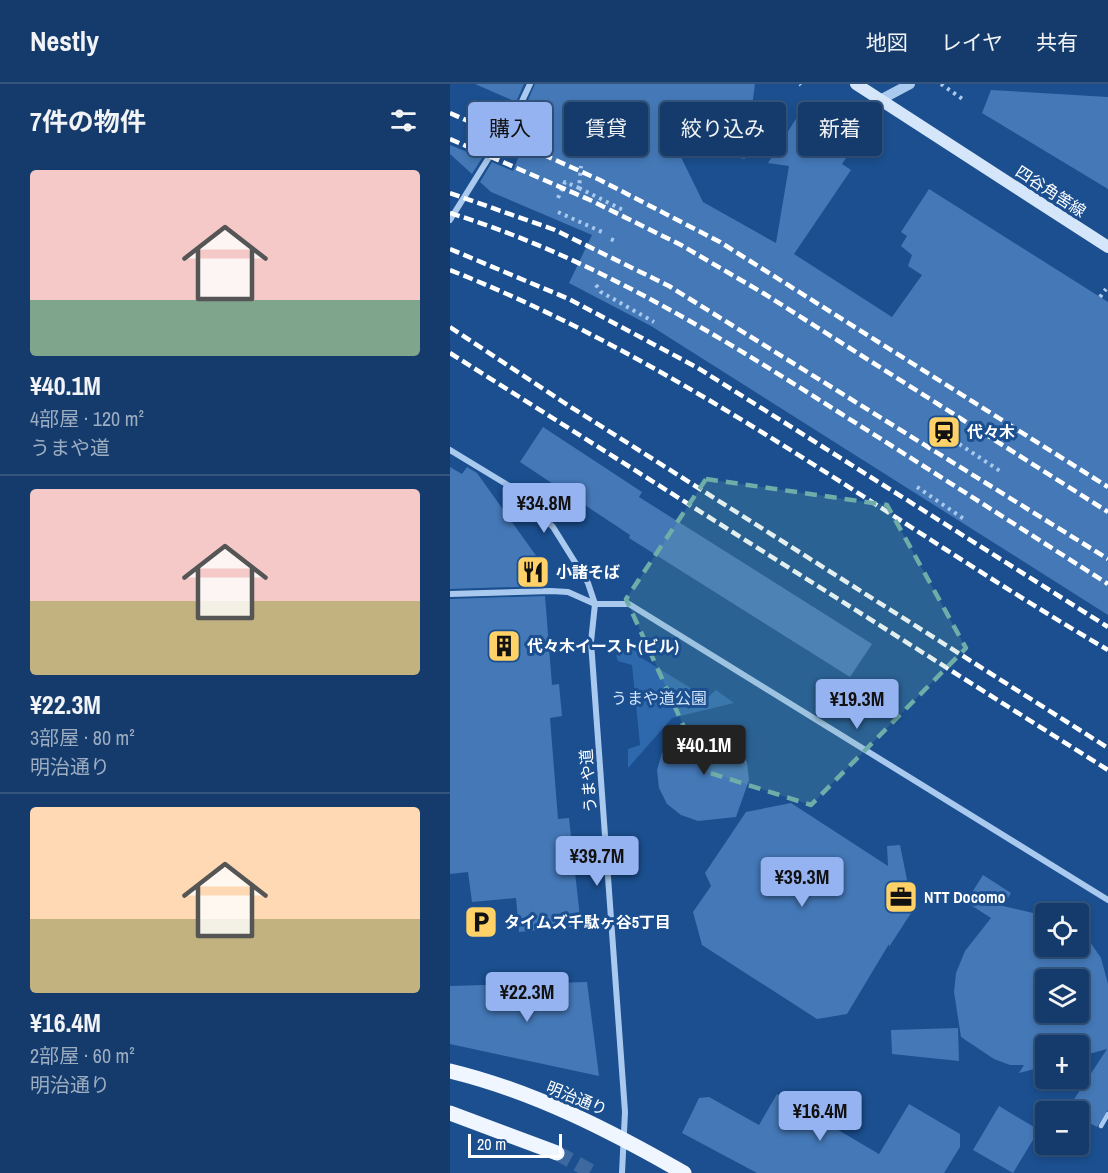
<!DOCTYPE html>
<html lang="ja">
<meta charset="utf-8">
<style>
:root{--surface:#143b6b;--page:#1d4271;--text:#f1f3f6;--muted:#9dadc1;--line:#33557e;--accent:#95b2f1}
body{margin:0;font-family:"Archivo Narrow","Noto Sans JP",sans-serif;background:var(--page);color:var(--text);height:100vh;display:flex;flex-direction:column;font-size:22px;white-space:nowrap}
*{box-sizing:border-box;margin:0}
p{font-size:20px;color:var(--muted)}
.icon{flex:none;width:33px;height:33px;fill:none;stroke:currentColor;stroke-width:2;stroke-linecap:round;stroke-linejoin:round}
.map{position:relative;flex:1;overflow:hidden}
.sheet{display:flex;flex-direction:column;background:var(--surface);width:450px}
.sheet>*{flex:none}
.banner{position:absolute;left:18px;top:18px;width:549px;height:54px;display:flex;gap:12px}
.tools{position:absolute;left:585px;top:819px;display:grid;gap:12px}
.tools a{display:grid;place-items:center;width:54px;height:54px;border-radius:6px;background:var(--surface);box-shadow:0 3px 9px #0003,0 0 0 2px var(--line);font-size:30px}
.scale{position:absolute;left:18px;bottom:15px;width:94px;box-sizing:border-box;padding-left:6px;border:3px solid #fff;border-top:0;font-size:16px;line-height:21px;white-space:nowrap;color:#fff;-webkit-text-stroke:4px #1b4f8f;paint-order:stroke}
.price{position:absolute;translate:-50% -51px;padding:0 14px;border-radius:6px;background:var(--accent);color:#111;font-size:20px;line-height:39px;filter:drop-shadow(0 2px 3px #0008)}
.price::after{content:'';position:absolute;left:50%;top:36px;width:18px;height:14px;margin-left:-9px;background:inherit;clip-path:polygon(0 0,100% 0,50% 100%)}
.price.current{background:#222;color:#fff}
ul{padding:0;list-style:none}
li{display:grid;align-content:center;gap:12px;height:318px;padding:0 30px}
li+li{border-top:2px solid var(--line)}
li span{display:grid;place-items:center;height:186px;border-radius:6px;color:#555}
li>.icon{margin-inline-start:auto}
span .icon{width:108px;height:108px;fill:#fffc;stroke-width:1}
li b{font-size:26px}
h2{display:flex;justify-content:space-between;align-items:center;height:72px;padding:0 30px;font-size:26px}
.chip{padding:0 21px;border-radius:6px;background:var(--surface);box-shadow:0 3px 9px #0003,0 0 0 2px var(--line);font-size:21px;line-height:54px}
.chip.current{background:var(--accent);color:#111}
header{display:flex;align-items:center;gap:36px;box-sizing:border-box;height:84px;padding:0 30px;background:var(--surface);border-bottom:2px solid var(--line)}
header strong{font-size:28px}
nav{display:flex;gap:33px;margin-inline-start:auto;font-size:21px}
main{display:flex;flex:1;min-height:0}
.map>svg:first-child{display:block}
</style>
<header>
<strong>Nestly</strong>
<nav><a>地図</a><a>レイヤ</a><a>共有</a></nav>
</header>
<main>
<section class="sheet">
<h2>7件の物件<svg class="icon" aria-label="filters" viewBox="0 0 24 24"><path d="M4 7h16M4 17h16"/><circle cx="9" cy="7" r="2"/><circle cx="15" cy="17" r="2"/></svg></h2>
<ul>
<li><span style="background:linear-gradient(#f6c9c9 70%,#7fa58c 0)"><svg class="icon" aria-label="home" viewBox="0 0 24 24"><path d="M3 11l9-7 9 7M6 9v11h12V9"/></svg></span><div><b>¥40.1M</b><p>4部屋 · 120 m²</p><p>うまや道</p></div></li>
<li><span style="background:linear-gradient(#f6c9c9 60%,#c2b280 0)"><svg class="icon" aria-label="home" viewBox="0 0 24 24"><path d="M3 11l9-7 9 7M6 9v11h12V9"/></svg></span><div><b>¥22.3M</b><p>3部屋 · 80 m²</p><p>明治通り</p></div></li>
<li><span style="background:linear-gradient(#ffd9b3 60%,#c2b280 0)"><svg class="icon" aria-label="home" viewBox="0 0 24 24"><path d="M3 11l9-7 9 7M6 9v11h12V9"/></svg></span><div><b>¥16.4M</b><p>2部屋 · 60 m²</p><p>明治通り</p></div></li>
</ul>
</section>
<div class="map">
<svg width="658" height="1089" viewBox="0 0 658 1089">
<rect width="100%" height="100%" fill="#1b4f8f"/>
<!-- green -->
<path fill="#2e69ad" d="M188,558L194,562L190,573L257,614L266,606L284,619L222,634L178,684V665L190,661L182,581L168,577L166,571Z"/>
<!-- building -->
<path fill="#4478b7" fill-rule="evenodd" d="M25,0H74L66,18Z
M85,0H305L295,75L226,63L253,118L326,159L339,82L318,79L356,19L409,55L392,80L401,86L344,170L442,233L472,191L458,182L462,171L451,162L457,152L451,148L479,105L658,218V531L201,242L119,199L142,151L41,108L30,98L42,78L63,87L86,28L75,23Z
M541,6L658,13V105L532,29Z
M0,61L32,74L22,90L0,70Z
M93,343L192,408L189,413L422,560L400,593L179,454L180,451L70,378Z
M0,383L12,390L17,383L27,389L87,473L93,502L0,505Z
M95,512L102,601L109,600L112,632L100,634L108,735L119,734L131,842L69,848L66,814L22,818L18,788L0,790V515Z
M258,645L275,650L288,662L297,678L299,696L286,733L248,737L231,731L217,720L209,704L207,686L212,669L224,656L240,647Z
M341,719L438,782L437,762L450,761L463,826L439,863V860L397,930L367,935L252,861L243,828L261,802L255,789L296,728Z
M533,791L561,809L553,822L596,832V862H628V847L636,852L651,874L658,900V1026L647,1043L628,1033V1028L617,1026L657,965L628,973V962H596V982L569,989L574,981H560L544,975L511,953L504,908L506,889L515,867L541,834L516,818ZM596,896H628V928H596Z
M137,898L149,992L0,960V902Z
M508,944L509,977L442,970L441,946Z
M327,1010L429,1070L459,1020L510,1050V1063L494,1089H307L232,1049L249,1014L259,1013L309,1041Z
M549,1022L589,1046L563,1089L523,1066Z"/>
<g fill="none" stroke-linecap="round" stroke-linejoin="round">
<!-- primary-tunnel -->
<path stroke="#3d69a0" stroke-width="15" stroke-dasharray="15 8" stroke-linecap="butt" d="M107,1069L144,1089"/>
<!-- path -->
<path stroke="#a9c9ee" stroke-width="4" stroke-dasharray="3 4.5" stroke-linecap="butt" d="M350,0L351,1
M491,0L514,16
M132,68L154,73
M129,104L175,127
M108,114L115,98L129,104L131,82
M108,128L152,148
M161,155L167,158
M146,201L151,208L204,238
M650,213L656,205
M503,356L550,387
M467,403L514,435"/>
<!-- service -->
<path stroke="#a9c9ee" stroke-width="4.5" d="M651,1042L658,1030"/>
<!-- minor -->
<path stroke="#a9c9ee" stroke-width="6" d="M0,136L66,30L80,0
M0,366L61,403L103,443L138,499L145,520L141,558L175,1028L172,1089
M0,510L101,507L118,508L145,520H179L658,816"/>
<!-- tertiary -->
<path stroke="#a9c9ee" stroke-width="10" d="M430,16L460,0"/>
<!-- secondary -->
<path stroke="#d6e6fa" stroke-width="12" d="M406,0L658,163"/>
<!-- primary -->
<path stroke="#f0f6ff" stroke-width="15" d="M0,987C83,1007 161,1047 234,1089
M0,1029L107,1069"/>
<!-- rail -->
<path stroke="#fff" stroke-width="4.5" stroke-dasharray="10 4.5" stroke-linecap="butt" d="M0,29L150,96L270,158L658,403
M0,55L140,116L231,161L313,209L658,428
M0,109L105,146L219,202L658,475
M0,129C142,173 266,250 390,329C480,386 569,443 658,500
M0,165L119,215L248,284L658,543
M0,186C238,280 439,438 658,566
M0,243L113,318L658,664
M0,269L658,686"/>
</g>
<!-- marked area -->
<path fill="#6fada8" fill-opacity="0.2" stroke="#6fada8" stroke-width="4.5" stroke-dasharray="12 8" stroke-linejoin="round" d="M256,395L437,421L516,564L361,721L254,687L176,515Z"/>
<!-- icons -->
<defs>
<symbol id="station-square" viewBox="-11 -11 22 22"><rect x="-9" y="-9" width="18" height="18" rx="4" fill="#ffd166" stroke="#1b4f8f"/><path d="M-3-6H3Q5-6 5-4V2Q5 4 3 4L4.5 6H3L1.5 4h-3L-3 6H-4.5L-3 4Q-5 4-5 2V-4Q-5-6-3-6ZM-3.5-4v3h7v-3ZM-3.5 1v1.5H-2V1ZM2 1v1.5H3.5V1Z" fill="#111"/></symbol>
<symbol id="restaurant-square" viewBox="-11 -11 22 22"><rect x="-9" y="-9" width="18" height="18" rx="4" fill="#ffd166" stroke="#1b4f8f"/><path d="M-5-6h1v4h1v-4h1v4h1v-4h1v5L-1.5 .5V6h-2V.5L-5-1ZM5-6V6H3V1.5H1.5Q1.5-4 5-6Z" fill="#111"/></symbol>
<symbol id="building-square" viewBox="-11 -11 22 22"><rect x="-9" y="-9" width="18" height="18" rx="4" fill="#ffd166" stroke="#1b4f8f"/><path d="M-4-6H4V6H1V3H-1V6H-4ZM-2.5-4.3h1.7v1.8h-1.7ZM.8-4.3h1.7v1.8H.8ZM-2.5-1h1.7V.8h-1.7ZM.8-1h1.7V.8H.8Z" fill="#111"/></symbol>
<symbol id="office-square" viewBox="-11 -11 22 22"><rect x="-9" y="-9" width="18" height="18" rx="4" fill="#ffd166" stroke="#1b4f8f"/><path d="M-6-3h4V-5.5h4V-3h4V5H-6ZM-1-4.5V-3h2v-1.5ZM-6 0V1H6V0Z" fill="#111"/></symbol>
<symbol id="parking-square" viewBox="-11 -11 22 22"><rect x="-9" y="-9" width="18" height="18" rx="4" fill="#ffd166" stroke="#1b4f8f"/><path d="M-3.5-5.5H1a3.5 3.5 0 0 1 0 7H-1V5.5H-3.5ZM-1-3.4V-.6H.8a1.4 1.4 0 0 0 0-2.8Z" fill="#111"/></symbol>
</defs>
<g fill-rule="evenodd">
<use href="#station-square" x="475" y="329" width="38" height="38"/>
<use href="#restaurant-square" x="64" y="469" width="38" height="38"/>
<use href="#building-square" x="35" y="543" width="38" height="38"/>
<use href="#office-square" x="432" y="794" width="38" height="38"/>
<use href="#parking-square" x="12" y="819" width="38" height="38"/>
</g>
<g text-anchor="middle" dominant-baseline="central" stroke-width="6" stroke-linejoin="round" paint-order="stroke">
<!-- street labels -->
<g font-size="16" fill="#fff" stroke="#1b4f8f">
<text transform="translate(601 107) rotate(33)">四谷角筈線</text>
<text transform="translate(138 697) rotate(-94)">うまや道</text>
<text transform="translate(127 1014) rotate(22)">明治通り</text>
</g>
<!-- poi labels -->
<g font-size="16" font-weight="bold" fill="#fff" stroke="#1b4f8f" text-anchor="start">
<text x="517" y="348">代々木</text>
<text x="106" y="488">小諸そば</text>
<text x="77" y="562">代々木イースト(ビル)</text>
<text x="474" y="813">NTT Docomo</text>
<text x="54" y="838">タイムズ千駄ヶ谷5丁目</text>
</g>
<!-- park labels -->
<g font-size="16" fill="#cfe3fa" stroke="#1b4f8f">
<text x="209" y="614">うまや道公園</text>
</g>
</g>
</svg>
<div class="tools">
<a><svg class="icon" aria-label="locate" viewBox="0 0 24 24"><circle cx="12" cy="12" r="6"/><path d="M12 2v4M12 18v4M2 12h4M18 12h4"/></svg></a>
<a><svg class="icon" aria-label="layers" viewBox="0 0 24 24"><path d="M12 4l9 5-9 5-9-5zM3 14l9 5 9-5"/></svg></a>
<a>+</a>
<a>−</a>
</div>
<div class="scale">20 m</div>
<b class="price" style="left:94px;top:450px">¥34.8M</b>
<b class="price" style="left:407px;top:646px">¥19.3M</b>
<b class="price current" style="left:254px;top:692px">¥40.1M</b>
<b class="price" style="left:147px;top:803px">¥39.7M</b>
<b class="price" style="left:352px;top:824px">¥39.3M</b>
<b class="price" style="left:77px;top:939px">¥22.3M</b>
<b class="price" style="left:370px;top:1058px">¥16.4M</b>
<div class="banner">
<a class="chip current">購入</a>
<a class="chip">賃貸</a>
<a class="chip">絞り込み</a>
<a class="chip">新着</a>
</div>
</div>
</main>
